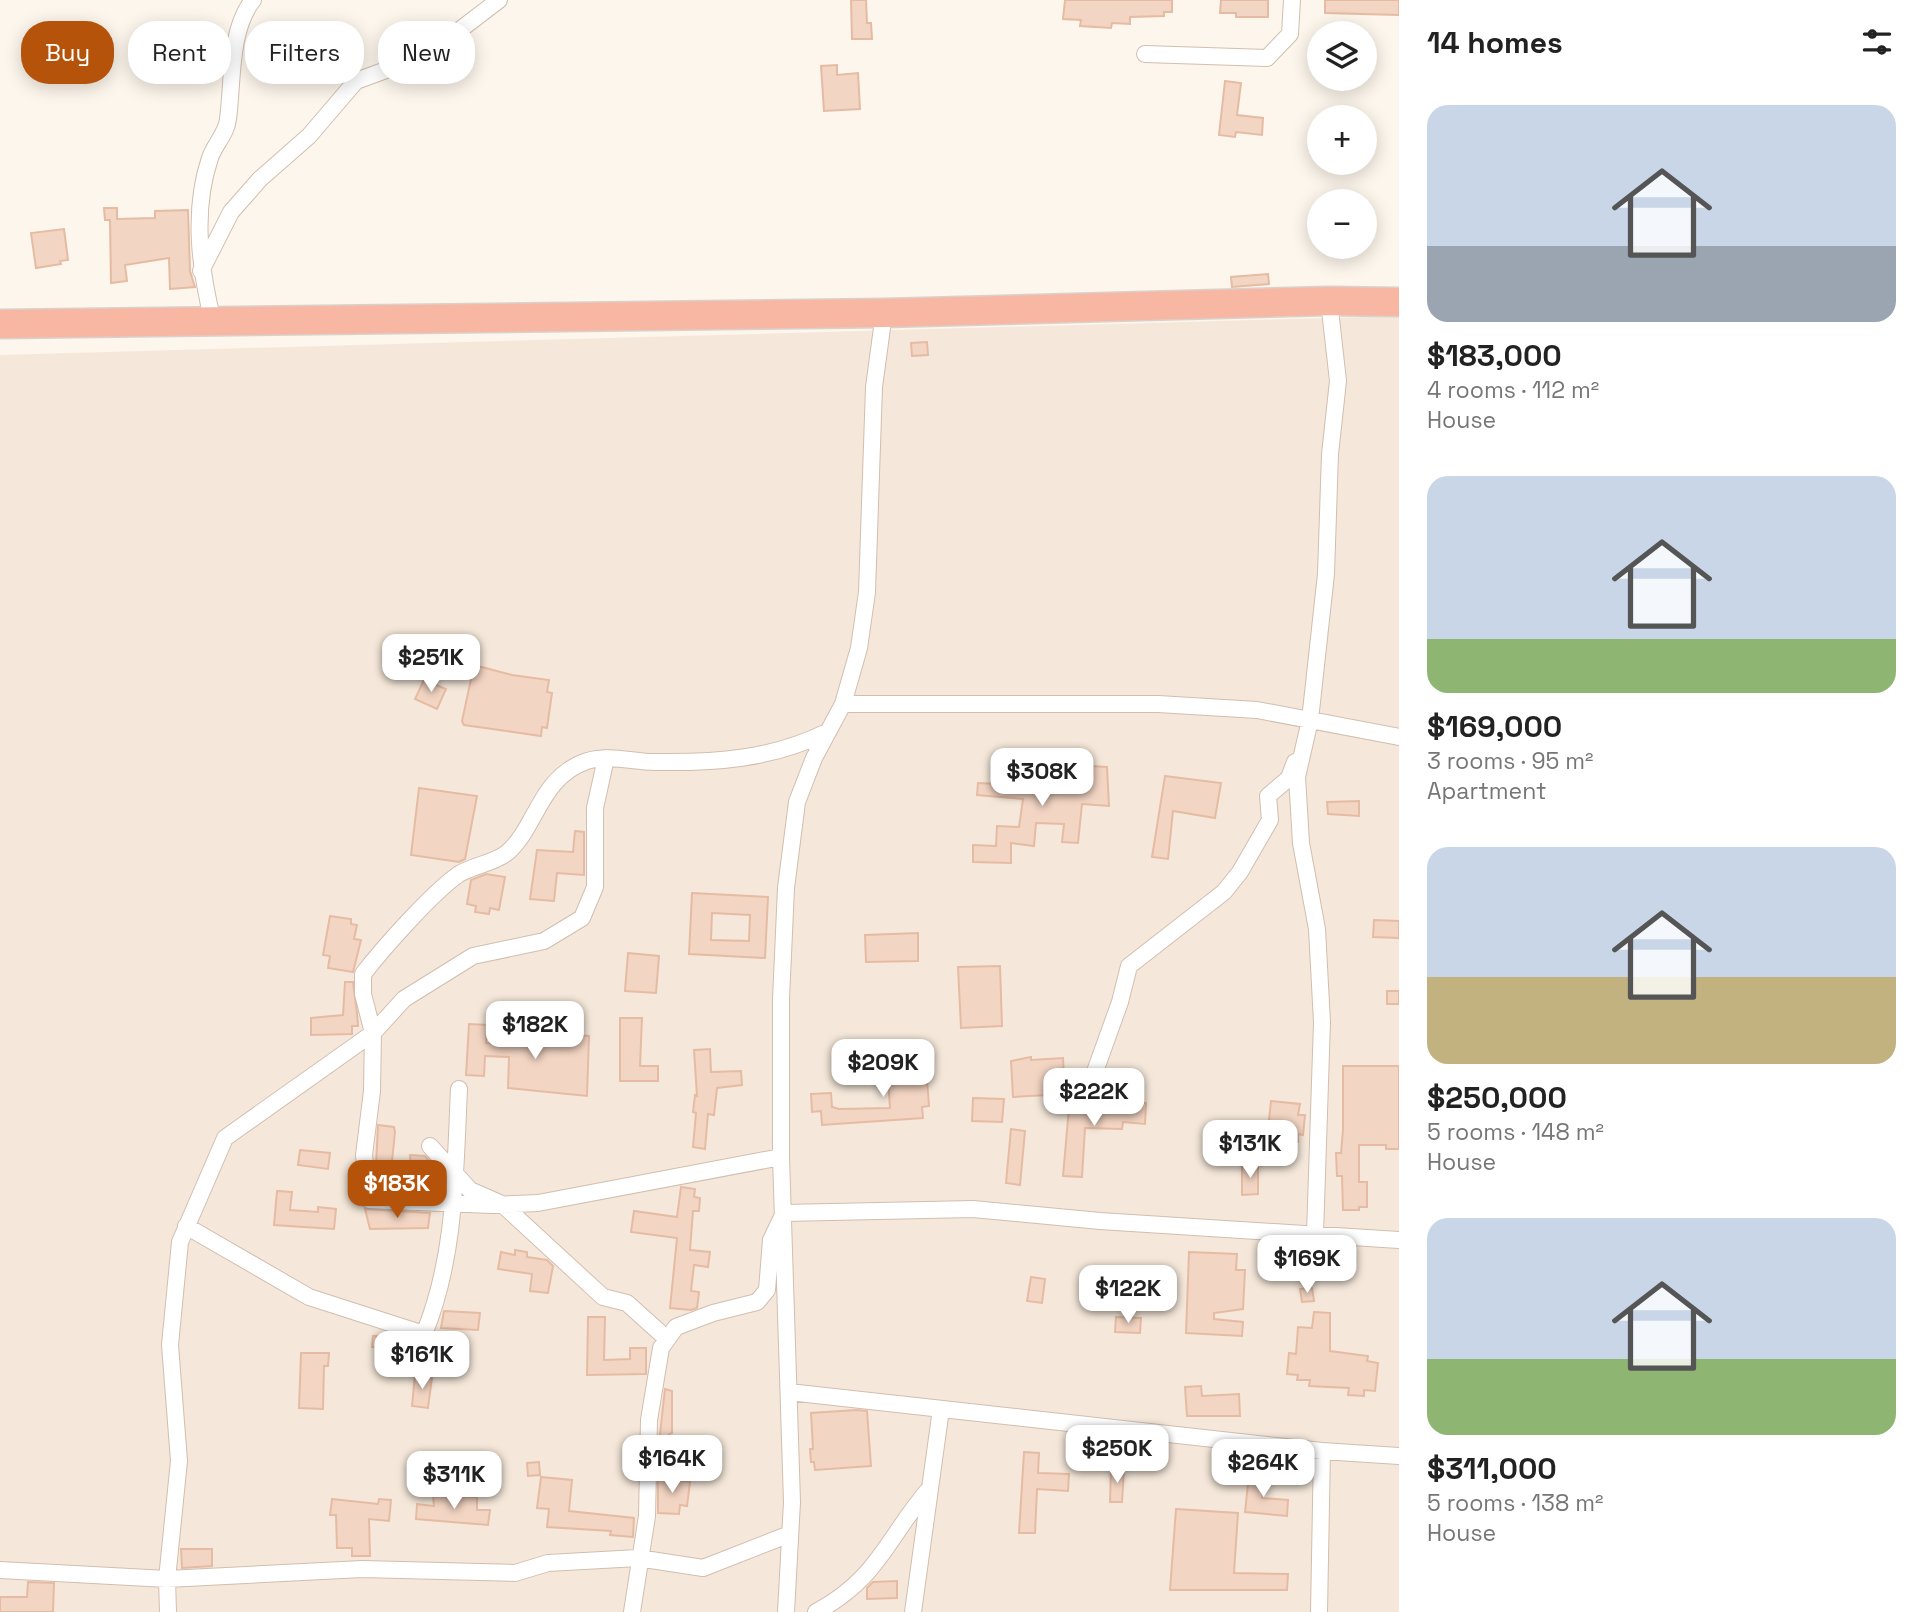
<!DOCTYPE html>
<meta charset="utf-8">
<style>
:root{--surface:#fff;--page:#f6f6f6;--text:#222;--muted:#767676;--accent:#b45309}
body{margin:0;font-family:"Space Grotesk",sans-serif;background:var(--page);color:var(--text);height:100vh;display:flex;flex-direction:column;font-size:26px;white-space:nowrap}
*{box-sizing:border-box;margin:0}
p{font-size:23px;color:var(--muted)}
.icon{flex:none;width:38px;height:38px;fill:none;stroke:currentColor;stroke-width:2;stroke-linecap:round;stroke-linejoin:round}
.map{position:relative;flex:1;overflow:hidden}
.details{display:flex;flex-direction:column;background:var(--surface);width:525px}
.details>*{flex:none}
.banner{position:absolute;left:21px;top:21px;width:665px;height:63px;display:flex;gap:14px}
.tools{position:absolute;left:1307px;top:21px;display:grid;gap:14px}
.tools a{display:grid;place-items:center;width:70px;height:70px;border-radius:50%;background:var(--surface);box-shadow:0 4px 18px #0003;font-size:35px}
.price{position:absolute;translate:-50% -60px;padding:0 16px;border-radius:14px;background:#fff;color:#222;font-size:23px;line-height:46px;filter:drop-shadow(0 2px 4px #0008)}
.price::after{content:'';position:absolute;left:50%;top:42px;width:21px;height:16px;margin-left:-10px;background:inherit;clip-path:polygon(0 0,100% 0,50% 100%)}
.price.selected{background:var(--accent);color:#fff}
ul{padding:0;list-style:none}
li{display:grid;align-content:center;gap:14px;height:371px;padding:0 28px}
li span{display:grid;place-items:center;height:217px;border-radius:21px;color:#555}
li>.icon{margin-inline-start:auto}
span .icon{width:126px;height:126px;fill:#fffc;stroke-width:1}
li b{font-size:30px}
h2{display:flex;justify-content:space-between;align-items:center;height:84px;padding:0 28px;font-size:30px}
.chip{padding:0 24px;border-radius:28px;background:var(--surface);box-shadow:0 4px 18px #0003;font-size:24px;line-height:63px}
.chip.selected{background:var(--accent);color:#fff}
main{display:flex;flex:1;min-height:0}
.map>svg:first-child{display:block}
</style>
<main>
<div class="map">
<svg width="1399" height="1612" viewBox="0 0 1399 1612">
<rect width="100%" height="100%" fill="#fdf6ec"/>
<!-- residential -->
<path fill="#f5e8da" d="M1399,316V1612H0V355Z"/>
<!-- building -->
<path fill="#f3d5c3" stroke="#e6bba3" stroke-width="2" fill-rule="evenodd" d="M851,0H866L867,23H871L872,39H852Z
M1065,0H1172V12H1164V16L1130,17V24L1112,23L1111,28L1080,26L1081,20L1063,19Z
M1221,0H1268V17H1236V13H1220Z
M1325,0H1399V15L1325,13Z
M837,65V75L858,73L860,109L824,111L821,66Z
M1225,81L1241,83L1237,115L1263,118L1262,135L1236,132L1235,137L1219,135Z
M104,208H117V219L155,218V211L188,210L190,271L195,287L170,289L169,258L125,265L127,281L111,283L110,220H105Z
M64,229L68,260L60,261L61,264L36,268L31,233Z
M1268,274L1269,284L1232,287L1231,277Z
M927,342L928,355L912,356L911,343Z
M474,665L512,675L549,680L547,692L552,693L547,728L542,727L541,736L464,725L462,721Z
M424,680L446,689L437,709L415,699Z
M1090,766L1107,767L1109,806L1082,804L1078,843L1062,842L1064,824L1036,823L1034,846L1011,843V863L973,862V845L996,846L997,826L1019,827L1023,799L977,795L978,783L999,784L1000,776L1024,777V774L1090,780Z
M1165,776L1221,783L1215,818L1173,811L1168,859L1152,857Z
M419,788L477,796L465,859L459,862L411,855Z
M1359,801V816L1328,814L1327,802Z
M575,831L584,832V875L557,873L554,901L530,899L537,850L573,852Z
M486,874L505,877L499,910L490,908L489,914L475,912L476,906L467,904L471,880Z
M692,893L768,897L765,958L689,954ZM712,913L750,915L749,941L711,940Z
M330,916L351,919V924L357,925L354,939L361,940L353,972L328,968L330,956L323,955Z
M1374,920L1399,921V938L1373,937Z
M918,933V961L866,962L865,935Z
M628,953L659,956L656,993L625,991Z
M1000,966L1002,1026L961,1028L958,967Z
M345,982H353L357,1013L358,1026H352V1034L311,1035V1018L343,1015Z
M1387,991H1399V1004H1387Z
M620,1018H642L640,1066H658V1081H620Z
M469,1024L487,1025L486,1043L511,1044V1034L557,1038V1034L589,1036L587,1096L508,1088L509,1057L485,1056L484,1076L466,1075Z
M710,1049L711,1072L741,1071L742,1085L717,1088L714,1115L708,1114L705,1149L693,1147L696,1113L693,1112L695,1095L697,1096L694,1050Z
M1031,1057V1060L1063,1058L1065,1094L1013,1097L1011,1061Z
M913,1063L914,1067L926,1066L929,1106L922,1107L923,1118L822,1125L821,1111L812,1112L811,1094L831,1093L832,1107L839,1109L890,1108L887,1065Z
M1343,1066H1399V1149H1386V1145H1359V1182H1367V1207H1359V1210H1343L1342,1176H1337L1336,1153H1341L1343,1130Z
M1070,1096L1088,1101V1106L1131,1108L1132,1102L1146,1103L1145,1124L1123,1122L1122,1129L1085,1128L1082,1177L1063,1176Z
M973,1098L1004,1099L1002,1122L972,1121Z
M1271,1101L1300,1104L1298,1115H1305L1303,1135L1298,1134V1142L1267,1139Z
M378,1125L394,1127L395,1132L389,1190H378L376,1165Z
M1011,1129L1025,1131L1020,1185L1006,1183Z
M300,1150L330,1153L328,1169L298,1165Z
M410,1155L425,1156L434,1167L432,1192L412,1191Z
M1258,1165V1194L1242,1195V1166Z
M681,1187L695,1189L694,1197L700,1198L699,1211H693L690,1250L710,1252L708,1267L694,1265L691,1291L699,1292L697,1308L691,1310L670,1308L677,1238L631,1232L634,1211L677,1217Z
M277,1191L292,1192L290,1210L318,1212V1207L336,1209L334,1229L274,1225Z
M365,1209L430,1213L428,1228L370,1229Z
M515,1250L527,1252V1257L547,1260L553,1266L548,1293L530,1291L532,1274L498,1269L501,1252L515,1255Z
M1189,1252L1237,1254L1236,1270H1245L1243,1309L1214,1313V1319L1243,1322L1242,1336L1186,1333Z
M1031,1277L1045,1279L1042,1303L1027,1301Z
M1312,1288L1314,1301L1302,1302L1300,1289Z
M444,1311L480,1313L478,1330L441,1328Z
M1314,1312L1330,1313V1351L1368,1356L1367,1361L1378,1363L1375,1391L1364,1390V1396L1348,1395L1349,1388L1309,1386L1310,1380H1297L1298,1375L1287,1374L1289,1353L1296,1354L1298,1327L1312,1328Z
M588,1317H605L604,1360L630,1359V1348H646V1374L587,1375Z
M1116,1317L1141,1318L1140,1333L1115,1332Z
M373,1336L400,1337V1348L372,1347Z
M301,1353H329L328,1366H324L323,1409L299,1408Z
M415,1375L432,1377L428,1408L412,1406Z
M1201,1386L1202,1396L1239,1394L1240,1416H1187L1185,1387Z
M665,1389L672,1391V1433L669,1434V1443H659Z
M856,1410L867,1411L871,1466L815,1470L814,1462H811L810,1449H813L811,1413Z
M1024,1452L1039,1453L1038,1473L1069,1474L1068,1491L1037,1489L1035,1533H1019Z
M539,1462L540,1475L528,1476L527,1463Z
M1111,1468L1124,1469L1122,1502H1110Z
M1249,1474L1264,1475L1262,1498L1288,1500L1287,1516L1245,1512Z
M541,1477L572,1480L569,1511L634,1518L633,1537L610,1535L611,1531L547,1527L549,1509L537,1508Z
M658,1477L690,1482L687,1506L680,1505L679,1514L658,1513Z
M433,1496L477,1497V1510H490L488,1525L416,1519L417,1504L434,1506Z
M332,1499L378,1504L379,1499L391,1500L389,1521L369,1519L370,1556H352V1548H337L336,1515H330Z
M1176,1509L1238,1513L1234,1573L1288,1574L1287,1590H1170Z
M181,1549H212V1566L182,1568Z
M897,1581V1598L867,1599V1588L873,1582Z
M28,1582L54,1583L53,1612H0V1597H27Z"/>
<g fill="none" stroke-linecap="round" stroke-linejoin="round">
<defs>
<path id="street" d="M1145,54L1267,58L1290,34L1292,0
M201,271L231,212L260,179L309,136L356,81L427,55L499,0
M213,322C200,269 192,211 210,158C214,145 227,133 228,119C233,82 229,30 253,0
M843,704H1158L1257,710L1399,737
M1088,1091L1120,1002L1129,966L1224,892L1240,872L1270,820L1268,796L1289,778L1295,762
M430,1146L470,1190L502,1204L603,1297L627,1303L667,1339
M781,1157L538,1203L492,1205L369,1200L364,1155L372,1091L373,1033L363,994V974C384,947 432,893 459,874C474,865 495,863 508,852C537,826 540,777 587,761C609,754 633,762 655,762C716,763 772,759 827,732
M186,1226L309,1297L424,1334C456,1257 455,1171 459,1089
M1315,1234L1322,1022L1317,929L1301,843L1297,777L1310,720L1326,574L1330,454L1338,381L1329,301
M789,1392L1322,1451L1399,1456
M0,1570L167,1579L362,1569L515,1573L548,1563L638,1558L703,1568L790,1534
M168,1612L167,1579L179,1461L170,1345L180,1242L225,1138L373,1033L404,999L473,956L544,941L582,918L595,887V808L606,758
M632,1612L647,1516L649,1420L661,1348L676,1327L713,1313L757,1302L767,1290L771,1240L784,1213L973,1209L1100,1221L1399,1240
M786,1612L792,1502L781,1157V999L786,888L797,802L814,758L843,704L859,648L867,592L874,387L884,313
M816,1612C878,1579 887,1538 929,1489
M913,1612L941,1409
M1319,1612L1322,1451"/>
<path id="highway" d="M0,324L884,313L1329,301L1399,302"/>
</defs>
<!-- street casing -->
<use href="#street" stroke="#d1beb0" stroke-width="18"/>
<!-- highway casing -->
<use href="#highway" stroke="#dad1cd" stroke-width="31"/>
<!-- street -->
<use href="#street" stroke="#fff" stroke-width="16"/>
<!-- highway -->
<use href="#highway" stroke="#f7b7a3" stroke-width="28"/>
</g>
</svg>
<div class="tools">
<a><svg class="icon" aria-label="layers" viewBox="0 0 24 24"><path d="M12 4l9 5-9 5-9-5zM3 14l9 5 9-5"/></svg></a>
<a>+</a>
<a>−</a>
</div>
<b class="price" style="left:431px;top:694px">$251K</b>
<b class="price" style="left:1042px;top:808px">$308K</b>
<b class="price" style="left:535px;top:1061px">$182K</b>
<b class="price" style="left:883px;top:1099px">$209K</b>
<b class="price" style="left:1094px;top:1128px">$222K</b>
<b class="price" style="left:1250px;top:1180px">$131K</b>
<b class="price selected" style="left:397px;top:1220px">$183K</b>
<b class="price" style="left:1307px;top:1295px">$169K</b>
<b class="price" style="left:1128px;top:1325px">$122K</b>
<b class="price" style="left:422px;top:1391px">$161K</b>
<b class="price" style="left:1117px;top:1485px">$250K</b>
<b class="price" style="left:672px;top:1495px">$164K</b>
<b class="price" style="left:1263px;top:1499px">$264K</b>
<b class="price" style="left:454px;top:1511px">$311K</b>
<div class="banner">
<a class="chip selected">Buy</a>
<a class="chip">Rent</a>
<a class="chip">Filters</a>
<a class="chip">New</a>
</div>
</div>
<section class="details">
<h2>14 homes<svg class="icon" aria-label="filters" viewBox="0 0 24 24"><path d="M4 7h16M4 17h16"/><circle cx="9" cy="7" r="2"/><circle cx="15" cy="17" r="2"/></svg></h2>
<ul>
<li><span style="background:linear-gradient(#c9d6e8 65%,#9aa5b1 0)"><svg class="icon" aria-label="home" viewBox="0 0 24 24"><path d="M3 11l9-7 9 7M6 9v11h12V9"/></svg></span><div><b>$183,000</b><p>4 rooms · 112 m²</p><p>House</p></div></li>
<li><span style="background:linear-gradient(#c9d6e8 75%,#8fb573 0)"><svg class="icon" aria-label="home" viewBox="0 0 24 24"><path d="M3 11l9-7 9 7M6 9v11h12V9"/></svg></span><div><b>$169,000</b><p>3 rooms · 95 m²</p><p>Apartment</p></div></li>
<li><span style="background:linear-gradient(#c9d6e8 60%,#c2b280 0)"><svg class="icon" aria-label="home" viewBox="0 0 24 24"><path d="M3 11l9-7 9 7M6 9v11h12V9"/></svg></span><div><b>$250,000</b><p>5 rooms · 148 m²</p><p>House</p></div></li>
<li><span style="background:linear-gradient(#c9d6e8 65%,#8fb573 0)"><svg class="icon" aria-label="home" viewBox="0 0 24 24"><path d="M3 11l9-7 9 7M6 9v11h12V9"/></svg></span><div><b>$311,000</b><p>5 rooms · 138 m²</p><p>House</p></div></li>
</ul>
</section>
</main>
